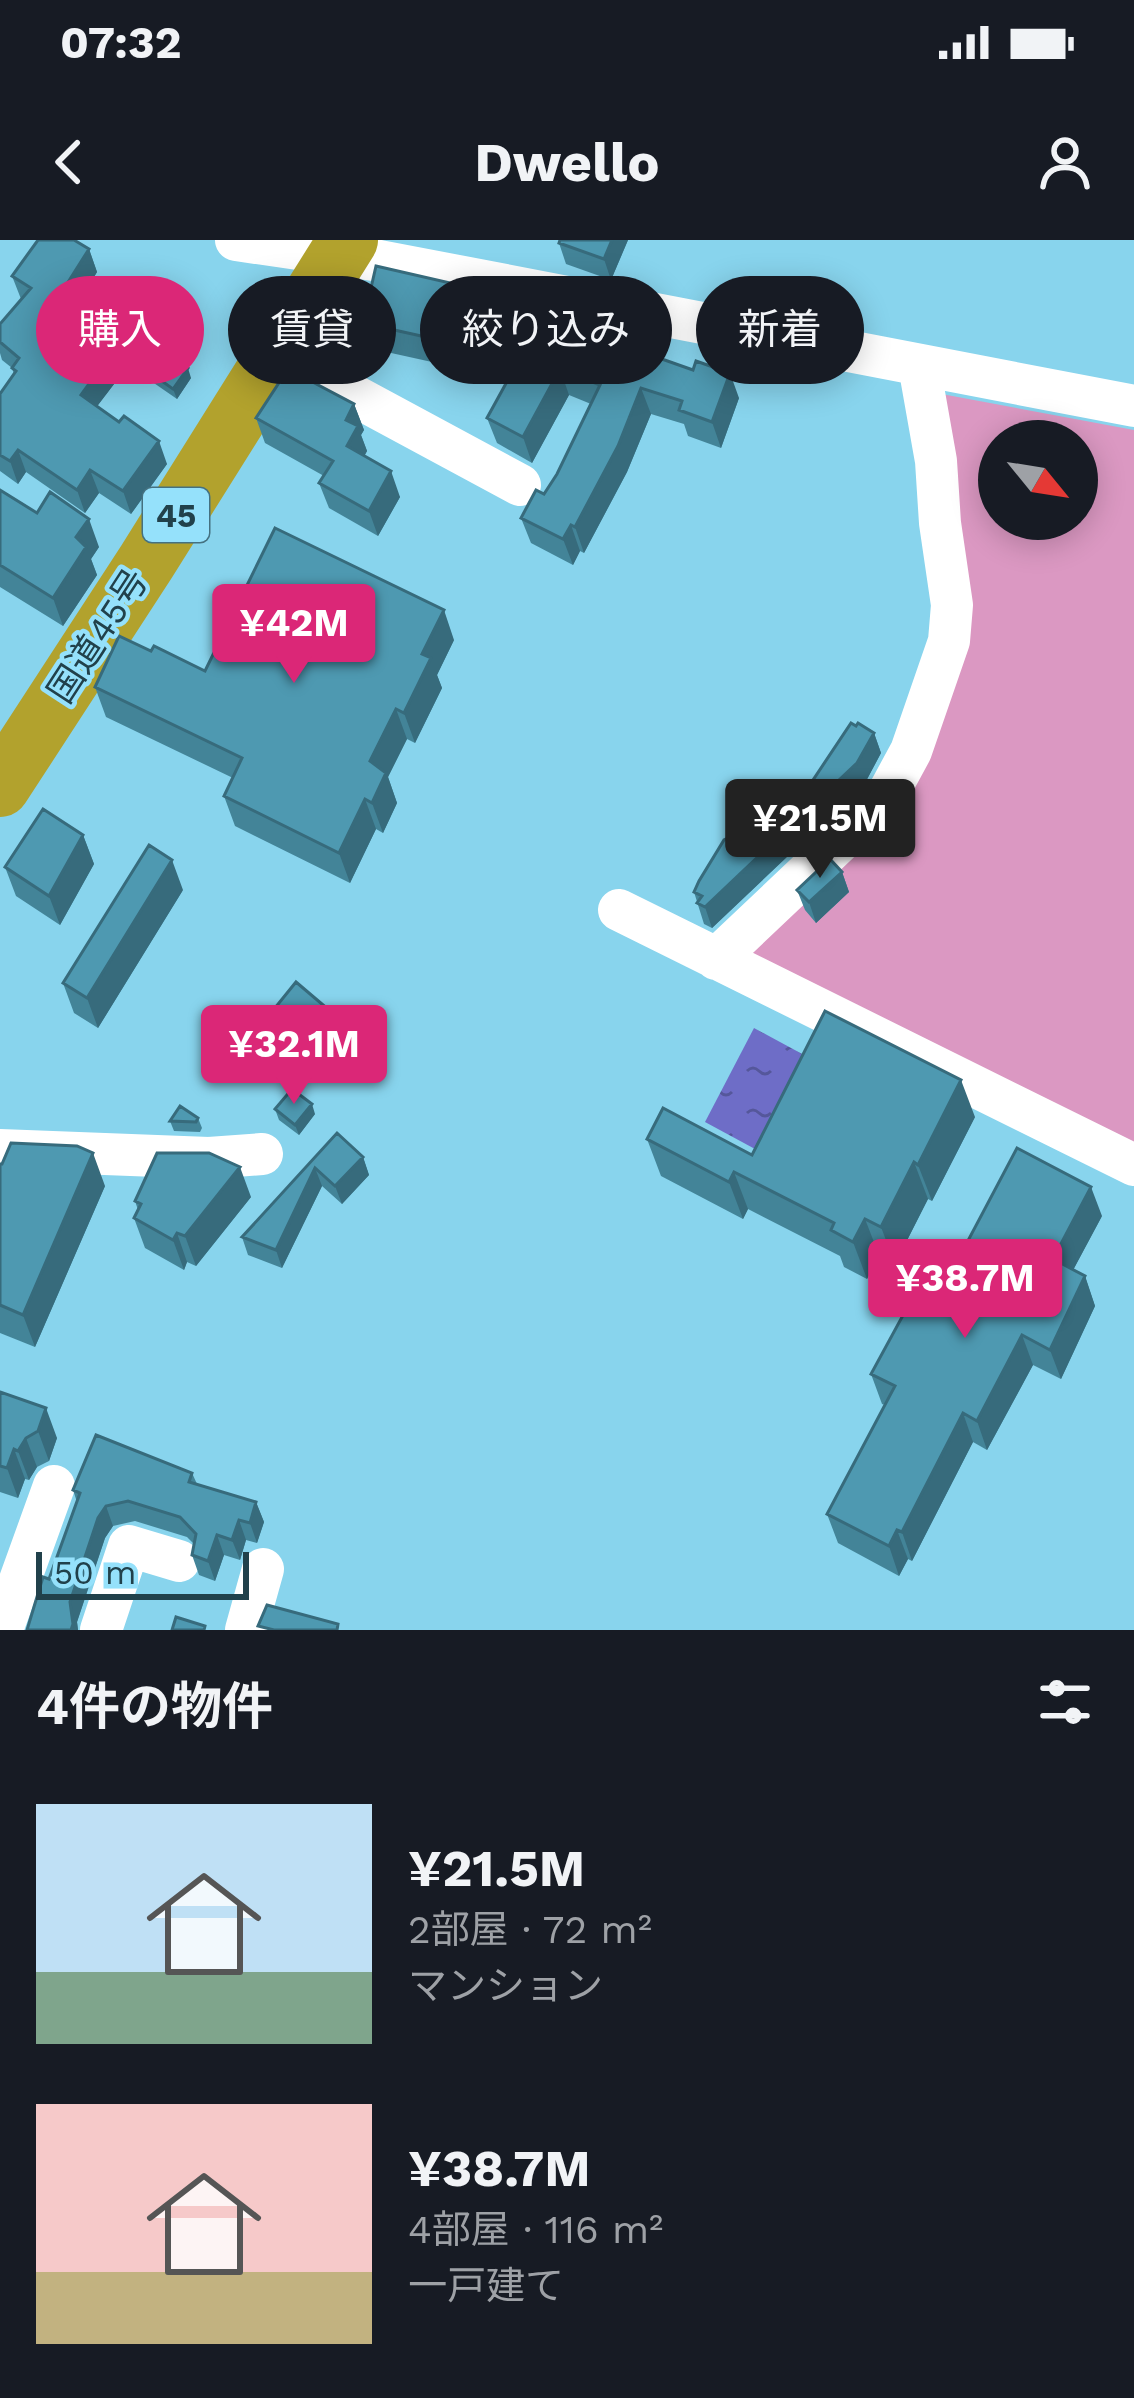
<!DOCTYPE html>
<html lang="ja">
<meta charset="utf-8">
<style>
:root{--surface:#171b24;--page:#20242c;--text:#f1f3f6;--muted:#9ea1a6;--accent:#db2777}
body{margin:0;font-family:"Work Sans","Noto Sans JP",sans-serif;background:var(--page);color:var(--text);height:100vh;display:flex;flex-direction:column;font-size:45px;white-space:nowrap}
*{box-sizing:border-box;margin:0}
p{font-size:39px;color:var(--muted)}
.icon{flex:none;width:66px;height:66px;fill:none;stroke:currentColor;stroke-width:2;stroke-linecap:round;stroke-linejoin:round}
.map{position:relative;height:1390px;overflow:hidden}
.panel{display:flex;flex-direction:column;background:var(--surface);flex:1}
.panel>*{flex:none}
.top-card{position:absolute;left:36px;top:36px;width:1062px;height:108px;display:flex;gap:24px}
.needle{width:78px;rotate:120deg}
.controls{position:absolute;left:978px;top:180px;display:grid;gap:24px}
.controls a{display:grid;place-items:center;width:120px;height:120px;border-radius:50%;background:var(--surface);box-shadow:0 6px 30px #0003;font-size:60px}
.scale{position:absolute;left:36px;bottom:30px;width:213px;box-sizing:border-box;padding-left:12px;border:6px solid #21414b;border-top:0;font-size:33px;line-height:42px;white-space:nowrap;color:#21414b;-webkit-text-stroke:9px #95e1fb;paint-order:stroke}
.price{position:absolute;translate:-50% -102px;padding:0 27px;border-radius:12px;background:var(--accent);color:#fff;font-size:39px;line-height:78px;filter:drop-shadow(0 3px 6px #0008)}
.price::after{content:'';position:absolute;left:50%;top:72px;width:36px;height:27px;margin-left:-18px;background:inherit;clip-path:polygon(0 0,100% 0,50% 100%)}
.price.active{background:#222;color:#fff}
ul{padding:0;list-style:none}
li{display:flex;align-items:center;gap:36px;height:300px;padding:0 36px}
li span{display:grid;place-items:center;flex:none;width:336px;height:240px;border-radius:0px;color:#555}
li>.icon{margin-inline-start:auto}
span .icon{width:144px;height:144px;fill:#fffc;stroke-width:1}
li b{font-size:51px}
h2{display:flex;justify-content:space-between;align-items:center;height:144px;padding:0 36px;font-size:51px}
.pill{padding:0 42px;border-radius:54px;background:var(--surface);box-shadow:0 6px 30px #0003;font-size:42px;line-height:108px}
.pill.active{background:var(--accent);color:#fff}
.status{display:flex;justify-content:space-between;align-items:center;height:84px;padding:0 60px;background:var(--surface);direction:ltr}
.status svg{height:33px;fill:currentColor}
header{display:flex;justify-content:space-between;align-items:center;height:156px;padding:0 36px;background:var(--surface);font-size:54px;font-weight:700}
.map>svg:first-child{display:block}
</style>
<div class="status"><b>07:32</b><svg viewBox="0 0 49 12"><path d="M0 12V9h3v3zM5 12V6h3v6zM10 12V3h3v9zM15 12V0h3v12zM26 1h20v11H26zM47 4h2v5h-2z"/></svg></div>
<header><svg class="icon" aria-label="back" viewBox="0 0 24 24"><path d="M15 5l-7 7 7 7"/></svg>Dwello<svg class="icon" aria-label="person" viewBox="0 0 24 24"><circle cx="12" cy="8" r="4"/><path d="M4 21q1-7 8-7t8 7"/></svg></header>
<div class="map">
<svg width="1134" height="1390" viewBox="0 0 1134 1390">
<defs>
<pattern id="water-ripples" width="26" height="14" patternUnits="userSpaceOnUse" patternTransform="scale(3)"><rect width="26" height="14" fill="#6e6dc7"/><path d="M2 4q2-2 4 0t4 0M15 11q2-2 4 0t4 0" fill="none" stroke="#55579b"/></pattern>
</defs>
<rect width="100%" height="100%" fill="#88d4ed"/>
<!-- park -->
<path fill="#db98c2" fill-rule="evenodd" d="M931,152L1134,190V904L737,706L894,562L956,404ZM999,201H1077V279H999Z"/>
<!-- water -->
<path fill="url(#water-ripples)" d="M754,788L804,815L755,909L705,882Z"/>
<g fill="none" stroke-linecap="round" stroke-linejoin="round">
<!-- minor -->
<path stroke="#fff" stroke-width="42" d="M236,0L380,21L1134,166
M277,114L520,245
M619,670L1134,925
M716,719L885,559L911,511L949,401L952,365L940,283L936,221L919,125
M0,910L209,918L262,914
M2,1390L54,1246
M101,1390L129,1306L179,1321
M246,1390L263,1329"/>
<!-- highway -->
<path stroke="#b2a22d" stroke-width="60" d="M0,547L147,321L348,0"/>
</g>
<!-- wall -->
<path fill="#438498" d="M560,0H628L611,40L566,24L559,3Z
M89,9L97,32L71,75L115,108L124,131L97,166L167,224L131,274L99,253L85,273L26,232L18,244L0,231V154L14,134L12,128L2,120L0,113V84L21,59L12,36Z
M581,73L590,99L588,107L612,118L629,110L659,118L739,158L721,208L688,196L684,184L651,174L627,232L584,313L580,311L573,325L531,303L521,278L544,254L557,234L591,164L569,155L532,223L497,203L487,178L509,139L373,109L363,83Z
M118,110L191,138L177,159L122,121Z
M354,164L364,190L361,195L367,211L364,216L400,257L378,296L329,268L319,243L324,236L265,203L256,178Z
M0,250L37,273L99,307L91,319L97,335L63,386L0,347Z
M454,400L437,435L442,448L415,503L407,499L388,537L397,563L383,593L376,589L350,643L235,586L224,556L233,538L106,477L95,447L151,411L205,431Z
M874,493L881,513L865,543L712,688L704,684L694,652L742,607L797,564Z
M83,595L94,624L60,685L16,656L5,627Z
M842,632L849,652L816,683L805,670L797,650Z
M183,650L98,788L74,773L63,743Z
M329,770L337,790L336,796L294,848L268,826L261,805L266,800L263,793L269,787L266,779Z
M275,869L315,874L299,895L279,880Z
M975,877L932,961L928,959L895,1024L879,1015L867,1039L844,1027L840,1016L748,969L743,979L661,936L647,899L752,915Z
M198,878L202,888L200,892L174,891L170,881Z
M337,893L363,917L369,935L342,964L322,946L282,1028L248,1015L242,997Z
M0,924L105,946L35,1107L0,1093Z
M251,957L196,1026L187,1022L184,1030L145,1008L134,978L138,970L135,961Z
M1102,976L1073,1030L1085,1036L1095,1066L1061,1139L1033,1125L987,1210L973,1202L912,1321L908,1319L899,1336L838,1303L827,1274L885,1165L882,1164L871,1134L934,1065Z
M0,1152L57,1198L49,1221L37,1227L29,1240L25,1239L18,1258L0,1252Z
M192,1233L197,1244L256,1262L264,1282L257,1303L246,1300L240,1320L224,1315L215,1341L199,1335L192,1315L194,1304L187,1297L135,1281L113,1286L105,1298L77,1382L78,1390H27L49,1339L77,1262L73,1250Z"/>
<!-- shaded-wall -->
<path fill="#376b7c" d="M612,0H628L611,40L604,19Z
M89,9L97,32L64,86L55,63Z
M581,73L590,99L584,126L575,100Z
M115,108L124,131L89,177L81,155Z
M188,128L191,138L177,159L173,149Z
M560,129L569,155L532,223L523,197Z
M730,133L739,158L721,208L712,182Z
M641,148L651,174L627,232L584,313L575,287Z
M354,164L364,190L361,195L367,211L356,232L347,206L346,180Z
M159,201L167,224L131,274L123,251Z
M18,210L26,232L18,244L10,221Z
M90,230L99,253L85,273L77,250Z
M391,231L400,257L378,296L369,271Z
M89,279L99,307L91,319L97,335L63,386L53,358L76,297Z
M571,285L580,311L573,325L563,299Z
M444,370L454,400L437,435L442,448L415,503L404,473L422,414Z
M396,469L407,499L388,537L397,563L383,593L372,563L370,521Z
M874,493L881,513L865,543L712,688L705,667Z
M365,559L376,589L350,643L339,613Z
M83,595L94,624L60,685L49,656Z
M172,620L183,650L98,788L87,758Z
M842,632L849,652L816,683L809,662Z
M329,770L337,790L336,796L294,848L287,827Z
M961,840L975,877L932,961L918,925Z
M312,864L315,874L299,895L295,885Z
M93,913L105,946L35,1107L23,1075Z
M363,917L369,935L342,964L335,946Z
M914,922L928,959L895,1024L881,987Z
M240,927L251,957L196,1026L185,996Z
M315,928L322,946L282,1028L276,1010Z
M734,932L748,969L743,979L729,942Z
M1091,947L1102,976L1063,1049L1053,1019Z
M865,979L879,1015L867,1039L853,1002Z
M177,993L187,1022L184,1030L173,1000Z
M1085,1036L1095,1066L1061,1139L1050,1110Z
M1022,1095L1033,1125L987,1210L977,1181Z
M46,1168L57,1198L49,1221L38,1191Z
M963,1173L973,1202L912,1321L902,1292Z
M26,1198L37,1227L29,1240L18,1211Z
M14,1209L25,1239L18,1258L7,1228Z
M256,1262L264,1282L257,1303L250,1283Z
M106,1266L113,1286L105,1298L77,1382L78,1390H71L70,1362L98,1278Z
M239,1280L246,1300L240,1320L232,1300Z
M897,1290L908,1319L899,1336L889,1306Z
M217,1295L224,1315L215,1341L208,1321Z"/>
<!-- building -->
<path fill="#4e99b1" stroke="#376b7c" stroke-width="3" d="M38,0H74L89,9L55,63L115,108L81,155L119,182L124,176L159,201L123,251L90,230L77,250L18,210L10,221L0,215V154L16,131L12,128L19,118L0,102V84L31,48L12,36Z
M560,0H612L604,19L559,3Z
M376,26L581,73L575,100L612,118L617,106L629,110L643,76L659,118L693,130L696,121L730,133L712,182L679,170L682,161L641,148L618,206L575,287L571,285L563,299L521,278L536,250L544,254L557,234L600,145L560,129L523,197L487,178L520,118L363,83Z
M133,89L188,128L173,149L118,110Z
M288,129L354,164L346,180L358,186L347,206L391,231L369,271L319,243L333,221L256,178Z
M0,250L37,273L50,252L89,279L76,297L86,307L53,358L0,325Z
M275,288L444,370L422,414L431,418L404,473L396,469L370,521L386,533L372,563L365,559L339,613L224,556L242,518L95,447L119,396L151,411L154,406L205,431Z
M851,483L856,486L858,483L874,493L857,523L705,667L697,663L702,656L694,652L699,641L724,600L728,598L742,607L782,552L797,564Z
M43,569L83,595L49,656L5,627Z
M149,605L172,620L87,758L63,743Z
M830,619L842,632L809,662L797,650Z
M296,742L329,770V776L287,827L261,805L268,797L263,793L272,784L266,779Z
M825,771L961,840L918,925L914,922L881,987L865,979L853,1002L831,990L834,983L734,932L729,942L647,899L663,868L752,915Z
M292,849L312,864L295,885L275,869Z
M180,866L198,878L196,882L170,881Z
M337,893L363,917L335,946L315,928L276,1010L242,997Z
M11,903L77,906L93,913L23,1075L0,1065V924H2Z
M1017,908L1091,947L1053,1019L1085,1036L1050,1110L1022,1095L977,1181L963,1173L902,1292L897,1290L889,1306L827,1274L895,1146L871,1134L914,1055L934,1065Z
M157,913H209L240,927L185,996L177,993L173,1000L134,978L141,964L135,961Z
M0,1152L46,1168L38,1191L26,1198L18,1211L14,1209L7,1228L0,1226Z
M96,1195L192,1233L189,1242L256,1262L250,1283L239,1280L232,1300L217,1295L208,1321L192,1315L196,1294L180,1277L128,1261L106,1266L98,1278L70,1362L73,1384L71,1390H27L43,1337L49,1339L80,1253L73,1250Z
M267,1365L338,1384L337,1390H274L258,1386Z
M176,1377L205,1386L204,1390H172Z"/>
<g text-anchor="middle" dominant-baseline="central" stroke-width="9" stroke-linejoin="round" paint-order="stroke">
<!-- shield labels -->
<rect fill="#95e1fb" stroke="#447180" stroke-width="3" x="143" y="248" width="66" height="54" rx="9"/>
<g font-size="33" font-weight="bold" fill="#21414b">
<text x="176" y="275">45</text>
</g>
<!-- street labels -->
<g font-size="36" fill="#21414b" stroke="#95e1fb">
<text transform="translate(98 396) rotate(-57)">国道45号</text>
</g>
</g>
</svg>
<div class="controls">
<a><svg class="needle" viewBox="-14 -14 28 28"><path d="M0-13l5 13h-10z" fill="#e53935"/><path d="M0 13l5-13h-10z" fill="#9ea1a6"/></svg></a>
</div>
<div class="scale">50 m</div>
<b class="price" style="left:294px;top:446px">¥42M</b>
<b class="price active" style="left:820px;top:641px">¥21.5M</b>
<b class="price" style="left:294px;top:867px">¥32.1M</b>
<b class="price" style="left:965px;top:1101px">¥38.7M</b>
<div class="top-card">
<a class="pill active">購入</a>
<a class="pill">賃貸</a>
<a class="pill">絞り込み</a>
<a class="pill">新着</a>
</div>
</div>
<section class="panel">
<h2>4件の物件<svg class="icon" aria-label="filters" viewBox="0 0 24 24"><path d="M4 7h16M4 17h16"/><circle cx="9" cy="7" r="2"/><circle cx="15" cy="17" r="2"/></svg></h2>
<ul>
<li><span style="background:linear-gradient(#bfe0f5 70%,#7fa58c 0)"><svg class="icon" aria-label="home" viewBox="0 0 24 24"><path d="M3 11l9-7 9 7M6 9v11h12V9"/></svg></span><div><b>¥21.5M</b><p>2部屋 · 72 m²</p><p>マンション</p></div></li>
<li><span style="background:linear-gradient(#f6c9c9 70%,#c2b280 0)"><svg class="icon" aria-label="home" viewBox="0 0 24 24"><path d="M3 11l9-7 9 7M6 9v11h12V9"/></svg></span><div><b>¥38.7M</b><p>4部屋 · 116 m²</p><p>一戸建て</p></div></li>
</ul>
</section>
